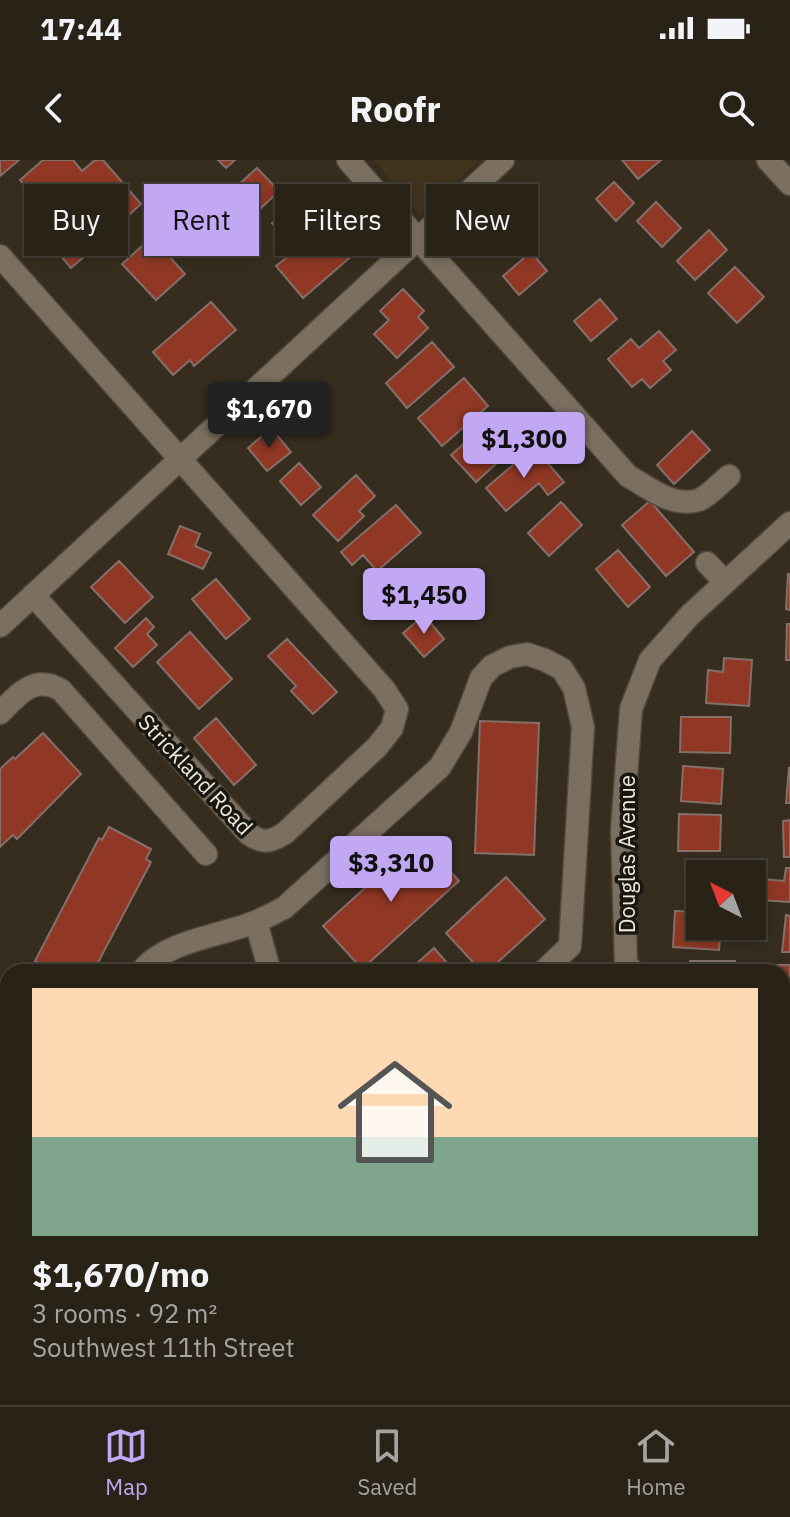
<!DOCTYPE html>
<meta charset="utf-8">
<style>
:root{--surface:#282217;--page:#342f24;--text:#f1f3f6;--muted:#a5a4a1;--line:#443f36;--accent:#c2a7f2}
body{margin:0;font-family:"IBM Plex Sans",sans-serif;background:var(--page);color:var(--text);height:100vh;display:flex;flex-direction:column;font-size:30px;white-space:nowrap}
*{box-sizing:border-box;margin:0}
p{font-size:26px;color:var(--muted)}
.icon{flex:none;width:44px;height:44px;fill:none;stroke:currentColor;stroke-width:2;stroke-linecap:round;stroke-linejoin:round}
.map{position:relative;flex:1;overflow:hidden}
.drawer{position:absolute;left:0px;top:804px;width:790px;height:442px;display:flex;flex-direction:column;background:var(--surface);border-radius:24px 24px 0 0;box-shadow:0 4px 12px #0003,0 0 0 2px var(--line)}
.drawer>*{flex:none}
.top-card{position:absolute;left:24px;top:24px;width:742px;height:72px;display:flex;gap:16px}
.needle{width:52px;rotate:318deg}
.buttons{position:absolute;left:686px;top:700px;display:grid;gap:16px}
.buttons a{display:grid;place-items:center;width:80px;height:80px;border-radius:0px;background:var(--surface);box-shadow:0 4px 12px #0003,0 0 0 2px var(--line);font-size:40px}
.price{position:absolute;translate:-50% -68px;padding:0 18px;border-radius:8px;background:var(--accent);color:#111;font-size:26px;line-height:52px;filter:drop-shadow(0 2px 4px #0008)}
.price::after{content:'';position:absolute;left:50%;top:48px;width:24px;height:18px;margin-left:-12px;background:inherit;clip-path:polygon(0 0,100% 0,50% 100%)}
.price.current{background:#222;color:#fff}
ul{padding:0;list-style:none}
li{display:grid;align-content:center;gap:16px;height:424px;padding:0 32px}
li+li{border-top:2px solid var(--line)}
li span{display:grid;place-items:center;height:248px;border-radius:0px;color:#555}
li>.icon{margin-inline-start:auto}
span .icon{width:144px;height:144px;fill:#fffc;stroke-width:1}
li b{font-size:34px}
.pill{padding:0 28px;border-radius:0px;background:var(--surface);box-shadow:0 4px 12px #0003,0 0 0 2px var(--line);font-size:28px;line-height:72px}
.pill.current{background:var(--accent);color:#111}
.status{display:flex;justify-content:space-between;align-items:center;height:56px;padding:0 40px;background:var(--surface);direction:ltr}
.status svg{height:22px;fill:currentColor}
header{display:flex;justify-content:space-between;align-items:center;height:104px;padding:0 32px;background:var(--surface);font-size:36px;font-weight:700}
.tab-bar{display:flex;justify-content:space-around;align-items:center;height:112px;border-top:2px solid var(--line);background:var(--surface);font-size:22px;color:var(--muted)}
.tab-bar a{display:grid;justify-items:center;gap:4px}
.tab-bar .current{color:var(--accent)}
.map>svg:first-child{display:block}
</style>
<div class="status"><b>17:44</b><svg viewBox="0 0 49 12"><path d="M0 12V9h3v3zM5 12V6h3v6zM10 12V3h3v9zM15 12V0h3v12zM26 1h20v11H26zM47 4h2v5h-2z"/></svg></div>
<header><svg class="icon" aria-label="back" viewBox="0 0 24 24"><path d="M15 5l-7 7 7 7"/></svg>Roofr<svg class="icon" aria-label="search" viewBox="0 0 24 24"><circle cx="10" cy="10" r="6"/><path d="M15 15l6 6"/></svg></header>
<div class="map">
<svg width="790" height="1245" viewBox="0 0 790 1245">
<rect width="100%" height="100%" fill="#362d1f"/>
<!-- built -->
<path fill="#40341f" d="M373,0H479L420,55Z"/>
<!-- building -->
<path fill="#903825" stroke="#846f6a" stroke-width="2" d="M0,0H19L0,16Z
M43,0H73L82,11L95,0H103L141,44L117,66L108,56L97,65L107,77L71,108L47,80L67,63L55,49L49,54L20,20Z
M218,0H235L226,8Z
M622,0H661L638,19Z
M257,8L279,31L259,50L237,26Z
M614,22L634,43L616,61L596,39Z
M313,28L333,51L292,86L272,63Z
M656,42L681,68L662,87L637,61Z
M497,45L518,69L490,92L469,68Z
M709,70L727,90L695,120L677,101Z
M334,73L353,95L303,138L276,106L300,87L308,95Z
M152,77L185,114L156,140L122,104Z
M531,92L547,111L519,135L503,116Z
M735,107L764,137L737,163L708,133Z
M403,129L424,151L418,157L428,168L397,198L374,174L389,160L380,151Z
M600,139L617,159L591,181L574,161Z
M211,142L236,170L194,206L190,200L173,215L153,192Z
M659,171L676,190L663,201L671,210L650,228L642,219L632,227L608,199L631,179L639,188Z
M432,182L454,207L407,248L386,223Z
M464,218L488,246L442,286L418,258Z
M496,255L520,282L476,322L451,295Z
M271,268L291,292L267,311L248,288Z
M692,271L710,290L674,324L657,305Z
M534,287L564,322L548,335L539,323L506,351L486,328Z
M299,303L321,327L301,345L280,321Z
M356,315L375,336L359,351L364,356L338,381L313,355Z
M650,341L694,392L666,416L622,365Z
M561,342L582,365L549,396L528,373Z
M396,345L421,373L377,411L363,395L352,405L341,392Z
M180,366L200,374L195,386L211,393L203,409L168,394Z
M618,390L650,427L628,447L596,409Z
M119,401L153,437L125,463L91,427Z
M788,414H790V450L786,449Z
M216,419L250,459L226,479L192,439Z
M424,455L444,479L424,497L403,473Z
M146,458L154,467L147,474L157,485L133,507L115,488Z
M787,464H790V500H786Z
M190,472L232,519L199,549L157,502Z
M287,479L337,532L313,554L291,531L296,526L268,496Z
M724,498L752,500L749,546L706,543L708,510L723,512Z
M681,557H731L730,593L680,592Z
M216,558L256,605L234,625L194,578Z
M480,561L539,563L534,695L475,693Z
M43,573L81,614L17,679L13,675L0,687V609L13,597L15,599Z
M683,606L723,609L721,644L681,641Z
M789,608H790V643H786Z
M679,654L721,655L720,691H678Z
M790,660V697H784L783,661Z
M109,667L151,689L146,699L151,702L93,812L88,810L87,812H57L35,801L99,678L102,680Z
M420,678L459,721L362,809L323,766Z
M696,705L742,707V714H700V739H695Z
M786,708H790V742L760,740L762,719L784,721Z
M506,717L545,759L487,812H482L446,773Z
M675,751L700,752V766L721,769L719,790L673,787Z
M786,755L790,756V792H782Z
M434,788L455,812H407Z
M690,801H735V812H690Z
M777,805H790V841H782V812H777Z
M0,829L8,838V923L5,925L0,919Z
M782,856H790V892H782Z
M782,902H790V940H782Z
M784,1038L790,1045V1095L785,1098L782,1094Z
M0,1212L8,1220V1238H38L40,1240L35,1245H0Z
M459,1238H483L489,1245H451Z
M584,1238H632L634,1240L628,1245H590Z"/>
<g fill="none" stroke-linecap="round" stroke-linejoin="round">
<defs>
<path id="minor" d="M348,0L628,316C650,328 672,348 699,340C709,336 720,323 729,316
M768,0L790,24
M0,96L384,529L397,549L392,568L377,587L285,673C271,682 263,684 249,674L33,435
M707,403L725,422
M0,466L503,0
M0,553C18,535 34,514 61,530L206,694
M256,762L270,812
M141,812C164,781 221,776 255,762C265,758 274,753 284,748L440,607L461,572L481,518L492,506L510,497L527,494L545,500L562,509L574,528L583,567L570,786L543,812
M634,812L626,804L622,670L631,549L650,500L690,455L790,363
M0,985L8,994
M782,985L790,994
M0,1086L8,1095
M0,1157L8,1149
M782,1176L790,1168
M134,1238L141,1245
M323,1238L329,1245
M536,1238L542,1245
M708,1245L715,1238"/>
</defs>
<!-- minor casing -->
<use href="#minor" stroke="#50483c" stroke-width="25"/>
<!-- minor -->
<use href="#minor" stroke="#7b7060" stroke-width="22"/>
</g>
<g text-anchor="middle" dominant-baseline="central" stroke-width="7" stroke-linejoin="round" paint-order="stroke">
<!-- street labels -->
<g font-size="22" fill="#eee8df" stroke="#1a1610">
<text transform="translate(196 614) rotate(47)">Strickland Road</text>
<text transform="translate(626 694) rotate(-90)">Douglas Avenue</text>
</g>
</g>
</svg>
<div class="buttons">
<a><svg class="needle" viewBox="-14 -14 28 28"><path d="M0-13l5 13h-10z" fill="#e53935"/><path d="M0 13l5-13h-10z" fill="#a5a4a1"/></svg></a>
</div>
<b class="price current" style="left:269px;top:290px">$1,670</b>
<b class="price" style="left:524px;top:320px">$1,300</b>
<b class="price" style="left:424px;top:476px">$1,450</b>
<b class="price" style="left:391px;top:744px">$3,310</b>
<div class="top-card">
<a class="pill">Buy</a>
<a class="pill current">Rent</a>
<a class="pill">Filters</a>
<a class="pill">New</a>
</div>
<section class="drawer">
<ul>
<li><span style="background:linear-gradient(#ffd9b3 60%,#7fa58c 0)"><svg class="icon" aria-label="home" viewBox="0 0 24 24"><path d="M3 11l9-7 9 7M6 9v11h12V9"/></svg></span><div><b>$1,670/mo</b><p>3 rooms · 92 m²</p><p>Southwest 11th Street</p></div></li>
</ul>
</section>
</div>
<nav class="tab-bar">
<a class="current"><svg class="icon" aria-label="map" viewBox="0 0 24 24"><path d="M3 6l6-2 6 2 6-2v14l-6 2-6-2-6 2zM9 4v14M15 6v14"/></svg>Map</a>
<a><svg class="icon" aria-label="saved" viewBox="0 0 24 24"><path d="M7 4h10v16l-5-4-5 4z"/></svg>Saved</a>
<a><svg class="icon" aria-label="home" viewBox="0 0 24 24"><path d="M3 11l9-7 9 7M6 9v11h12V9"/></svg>Home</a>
</nav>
